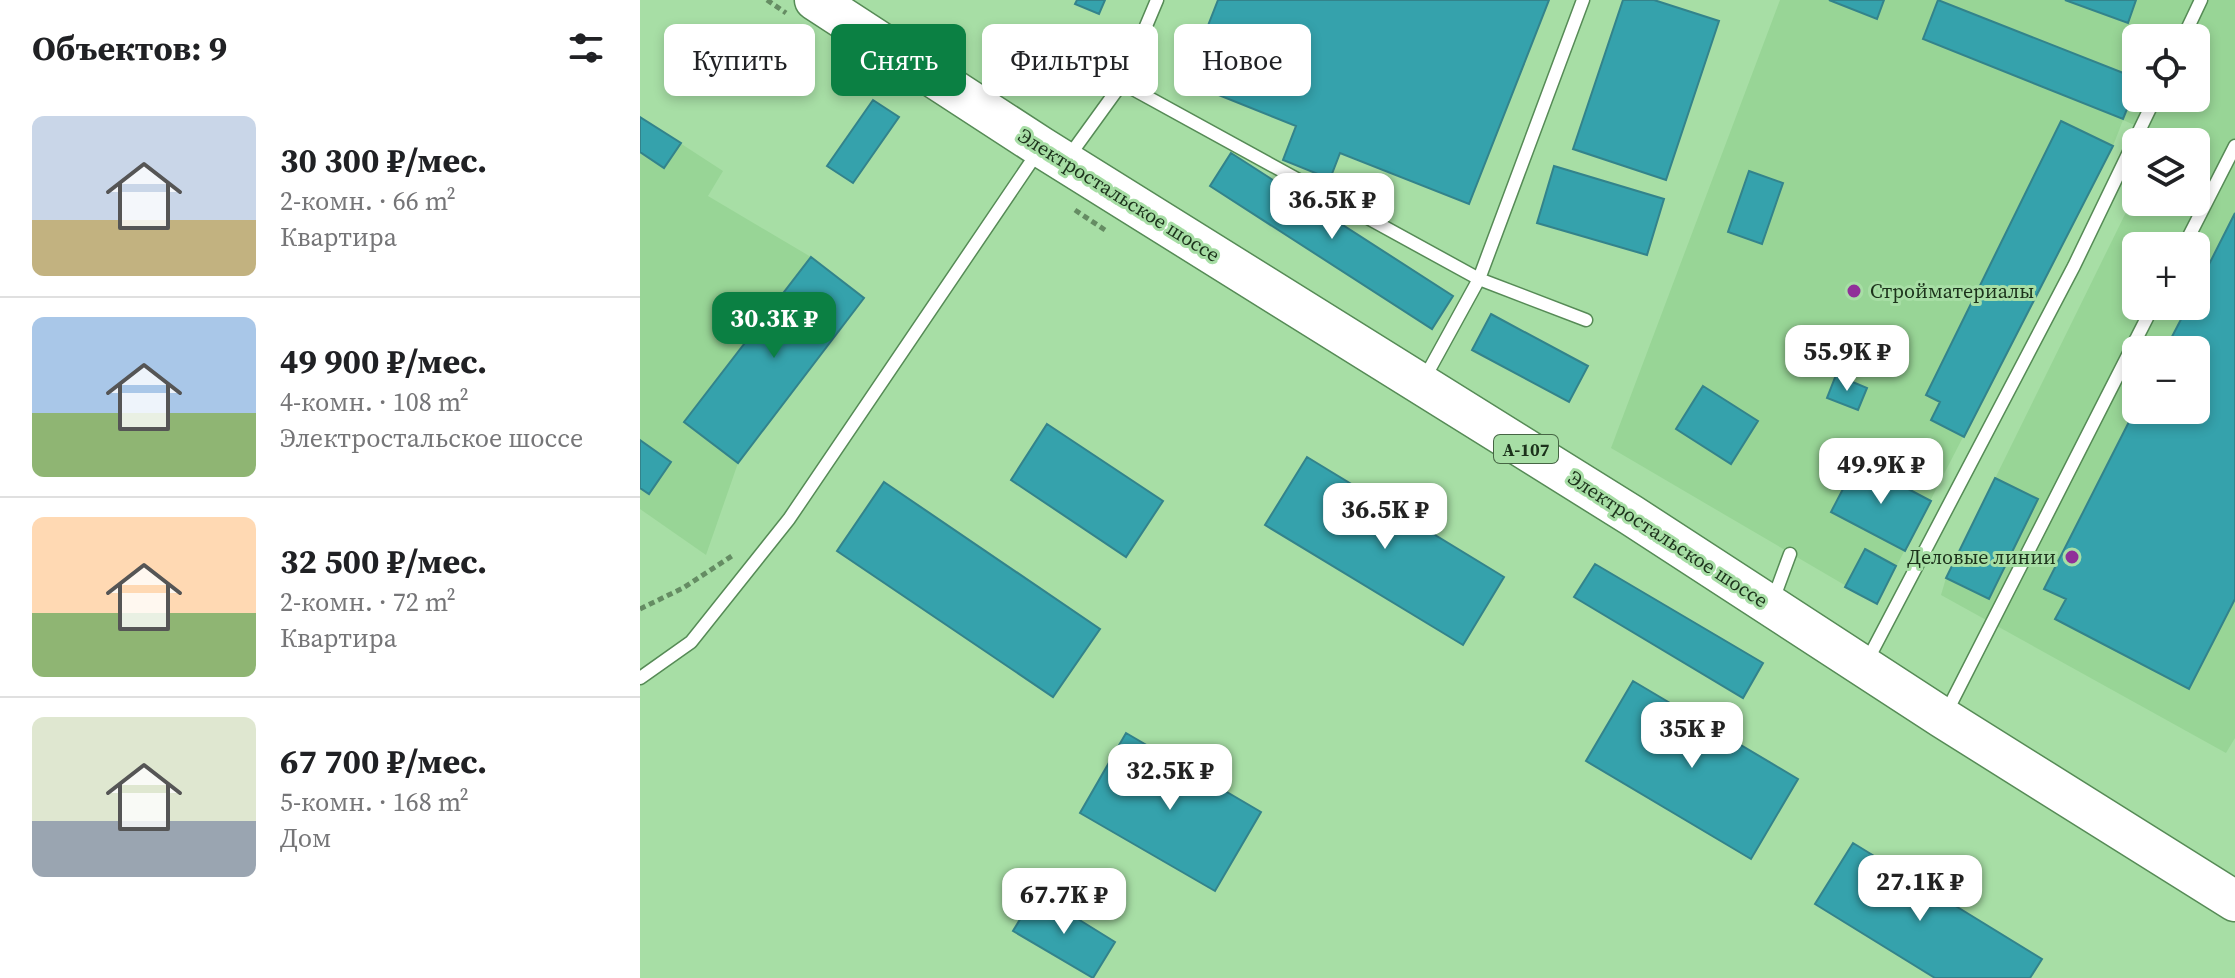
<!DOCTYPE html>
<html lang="ru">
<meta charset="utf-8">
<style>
:root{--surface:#fff;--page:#f6f6f6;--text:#202124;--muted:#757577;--line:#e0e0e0;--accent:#0b8043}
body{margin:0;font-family:"Source Serif 4",serif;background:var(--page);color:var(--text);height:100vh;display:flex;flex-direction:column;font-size:30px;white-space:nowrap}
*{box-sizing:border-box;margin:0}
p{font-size:26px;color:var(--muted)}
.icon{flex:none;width:44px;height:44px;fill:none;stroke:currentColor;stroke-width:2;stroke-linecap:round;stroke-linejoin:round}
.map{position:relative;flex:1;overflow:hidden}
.details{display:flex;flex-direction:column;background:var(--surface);width:640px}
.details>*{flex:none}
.guide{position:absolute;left:24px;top:24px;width:760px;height:72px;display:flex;gap:16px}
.controls{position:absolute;left:1482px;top:24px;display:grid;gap:16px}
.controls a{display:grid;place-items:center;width:88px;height:88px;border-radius:12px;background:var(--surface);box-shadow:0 4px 12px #0003;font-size:40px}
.price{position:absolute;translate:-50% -68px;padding:0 18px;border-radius:16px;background:#fff;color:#222;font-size:26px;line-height:52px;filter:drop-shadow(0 2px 4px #0008)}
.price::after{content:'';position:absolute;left:50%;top:48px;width:24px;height:18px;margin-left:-12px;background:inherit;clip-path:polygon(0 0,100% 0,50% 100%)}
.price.active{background:var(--accent);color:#fff}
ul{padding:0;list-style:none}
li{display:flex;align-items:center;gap:24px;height:200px;padding:0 32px}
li+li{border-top:2px solid var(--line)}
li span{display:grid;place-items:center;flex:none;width:224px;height:160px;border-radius:12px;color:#555}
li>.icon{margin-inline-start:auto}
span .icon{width:96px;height:96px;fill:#fffc;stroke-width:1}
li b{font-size:34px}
h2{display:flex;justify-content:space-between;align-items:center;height:96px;padding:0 32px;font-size:34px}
.tag{padding:0 28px;border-radius:12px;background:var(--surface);box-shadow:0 4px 12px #0003;font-size:28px;line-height:72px}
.tag.active{background:var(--accent);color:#fff}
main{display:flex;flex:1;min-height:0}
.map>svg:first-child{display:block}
</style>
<main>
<section class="details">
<h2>Объектов: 9<svg class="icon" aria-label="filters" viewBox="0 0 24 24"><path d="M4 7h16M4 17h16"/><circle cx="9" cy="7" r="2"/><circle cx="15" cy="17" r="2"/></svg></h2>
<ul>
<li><span style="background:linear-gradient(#c9d6e8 65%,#c2b280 0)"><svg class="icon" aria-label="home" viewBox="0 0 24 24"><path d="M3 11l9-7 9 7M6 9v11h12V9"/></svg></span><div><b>30 300 ₽/мес.</b><p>2-комн. · 66 m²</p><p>Квартира</p></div></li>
<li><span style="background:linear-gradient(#a9c7e8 60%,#8fb573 0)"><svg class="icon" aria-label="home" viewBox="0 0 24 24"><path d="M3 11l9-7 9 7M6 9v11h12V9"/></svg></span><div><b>49 900 ₽/мес.</b><p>4-комн. · 108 m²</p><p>Электростальское шоссе</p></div></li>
<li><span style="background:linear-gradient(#ffd9b3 60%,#8fb573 0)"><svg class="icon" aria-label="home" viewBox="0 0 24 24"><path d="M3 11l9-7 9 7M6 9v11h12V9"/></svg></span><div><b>32 500 ₽/мес.</b><p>2-комн. · 72 m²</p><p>Квартира</p></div></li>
<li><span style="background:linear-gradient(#dfe7d0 65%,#9aa5b1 0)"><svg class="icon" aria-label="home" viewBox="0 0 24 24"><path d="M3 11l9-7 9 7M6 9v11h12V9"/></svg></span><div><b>67 700 ₽/мес.</b><p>5-комн. · 168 m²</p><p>Дом</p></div></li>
</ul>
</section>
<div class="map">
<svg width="1595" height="978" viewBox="0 0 1595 978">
<rect width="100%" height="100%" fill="#a7dea5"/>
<!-- built -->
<path fill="#98d596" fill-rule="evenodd" d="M1140,0H1595V738L1586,753L1301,595L1306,578L1496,192V202H1556V142H1521L1522,137L1483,120L1473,146L1237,604L971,448ZM1496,38H1556V98H1496ZM1496,246H1556V306H1496ZM1496,350H1556V410H1496Z
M0,117L83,171L68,196L171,257L224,298L98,463L66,555L0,509Z"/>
<!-- building -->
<path fill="#35a2ac" stroke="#33838b" stroke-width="2" d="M437,0H465L459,14L435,4Z
M578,0H909L829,204L700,153L690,179L643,160L656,126L546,82Z
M983,0H1014L1079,21L1026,180L933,149Z
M1189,0H1244L1237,19Z
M1298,0L1496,78V87L1483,119L1283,39Z
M1425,0H1496L1488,23Z
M233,100L259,117L213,183L187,166Z
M0,117L41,143L24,168L0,152Z
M1421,121L1473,146L1324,437L1291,420L1300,402L1286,395Z
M591,153L813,296L792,329L570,186Z
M914,166L1024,199L1007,255L897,223Z
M1109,171L1143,183L1122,244L1088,232Z
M1595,213V599L1549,689L1415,619L1426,599L1404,589L1496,408V410H1556V350H1525L1548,306H1556V290Z
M171,257L224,298L98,463L44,422Z
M851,314L948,366L929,402L832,350Z
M1196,375L1227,388L1218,410L1187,398Z
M1063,386L1118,421L1091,464L1036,429Z
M407,424L523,501L486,557L371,480Z
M0,440L31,462L9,494L0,488Z
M667,457L864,577L823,645L625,525Z
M1217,462L1291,501L1265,551L1191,512Z
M1355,478L1398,499L1349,599L1306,578Z
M244,482L460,629L413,697L197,551Z
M1225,549L1256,566L1237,604L1205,587Z
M955,564L1123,663L1103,698L934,597Z
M993,681L1158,779L1111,859L946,761Z
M486,733L621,812L575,891L440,813Z
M1213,843L1402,959L1390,978H1295L1175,904Z
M396,893L475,942L453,978L373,931Z"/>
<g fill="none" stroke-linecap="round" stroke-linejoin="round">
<defs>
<path id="service" d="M1543,38L1561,0
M482,83L839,279L946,320
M427,159L482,83L517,0
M1544,246L1595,146
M783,381L839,279L943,0
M1133,600L1150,554
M1226,663L1434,266L1515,98
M0,678L51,642L149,519L397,153
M1305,715L1513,306"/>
<path id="primary" d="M175,0L401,147L991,515L1303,718L1595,901"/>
</defs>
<!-- service casing -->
<use href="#service" stroke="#568b56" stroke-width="15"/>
<!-- primary casing -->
<use href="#primary" stroke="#568b56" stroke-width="43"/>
<!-- path -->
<path stroke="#658c63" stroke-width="5" stroke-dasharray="6 4" stroke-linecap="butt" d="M127,0L146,13
M435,210L468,232
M0,609L43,588L95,554"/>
<!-- service -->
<use href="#service" stroke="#fff" stroke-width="12"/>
<!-- primary -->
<use href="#primary" stroke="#fff" stroke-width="40"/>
</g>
<!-- markers -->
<g fill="#903099" stroke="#a7dea5" stroke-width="3">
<circle cx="1214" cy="291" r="8"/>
<circle cx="1432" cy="557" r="8"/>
</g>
<g text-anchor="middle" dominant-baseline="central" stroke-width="6" stroke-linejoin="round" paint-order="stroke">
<!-- shield labels -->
<rect fill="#a7dea5" stroke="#466644" stroke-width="2" x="854" y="435" width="64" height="28" rx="6"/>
<g font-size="18" font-weight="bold" fill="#1c321b">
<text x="886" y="449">А-107</text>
</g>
<!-- street labels -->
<g font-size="20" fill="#1c321b" stroke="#a7dea5">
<text transform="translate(479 195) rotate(32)">Электростальское шоссе</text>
<text transform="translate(1028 539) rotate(33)">Электростальское шоссе</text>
</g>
<!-- poi labels -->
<g font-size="20" fill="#1c321b" stroke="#a7dea5" text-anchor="start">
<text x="1230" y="291">Стройматериалы</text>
<text x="1416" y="557" text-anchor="end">Деловые линии</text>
</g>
</g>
</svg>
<div class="controls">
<a><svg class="icon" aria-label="locate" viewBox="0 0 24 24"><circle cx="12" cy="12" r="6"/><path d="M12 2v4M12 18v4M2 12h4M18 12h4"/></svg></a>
<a><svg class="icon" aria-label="layers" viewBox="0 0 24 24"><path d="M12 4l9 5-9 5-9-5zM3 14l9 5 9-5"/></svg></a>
<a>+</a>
<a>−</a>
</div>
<b class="price" style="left:692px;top:241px">36.5K ₽</b>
<b class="price active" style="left:134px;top:360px">30.3K ₽</b>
<b class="price" style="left:1207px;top:393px">55.9K ₽</b>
<b class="price" style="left:1241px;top:506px">49.9K ₽</b>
<b class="price" style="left:745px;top:551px">36.5K ₽</b>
<b class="price" style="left:1052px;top:770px">35K ₽</b>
<b class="price" style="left:530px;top:812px">32.5K ₽</b>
<b class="price" style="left:1280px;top:923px">27.1K ₽</b>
<b class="price" style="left:424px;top:936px">67.7K ₽</b>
<div class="guide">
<a class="tag">Купить</a>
<a class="tag active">Снять</a>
<a class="tag">Фильтры</a>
<a class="tag">Новое</a>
</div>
</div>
</main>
